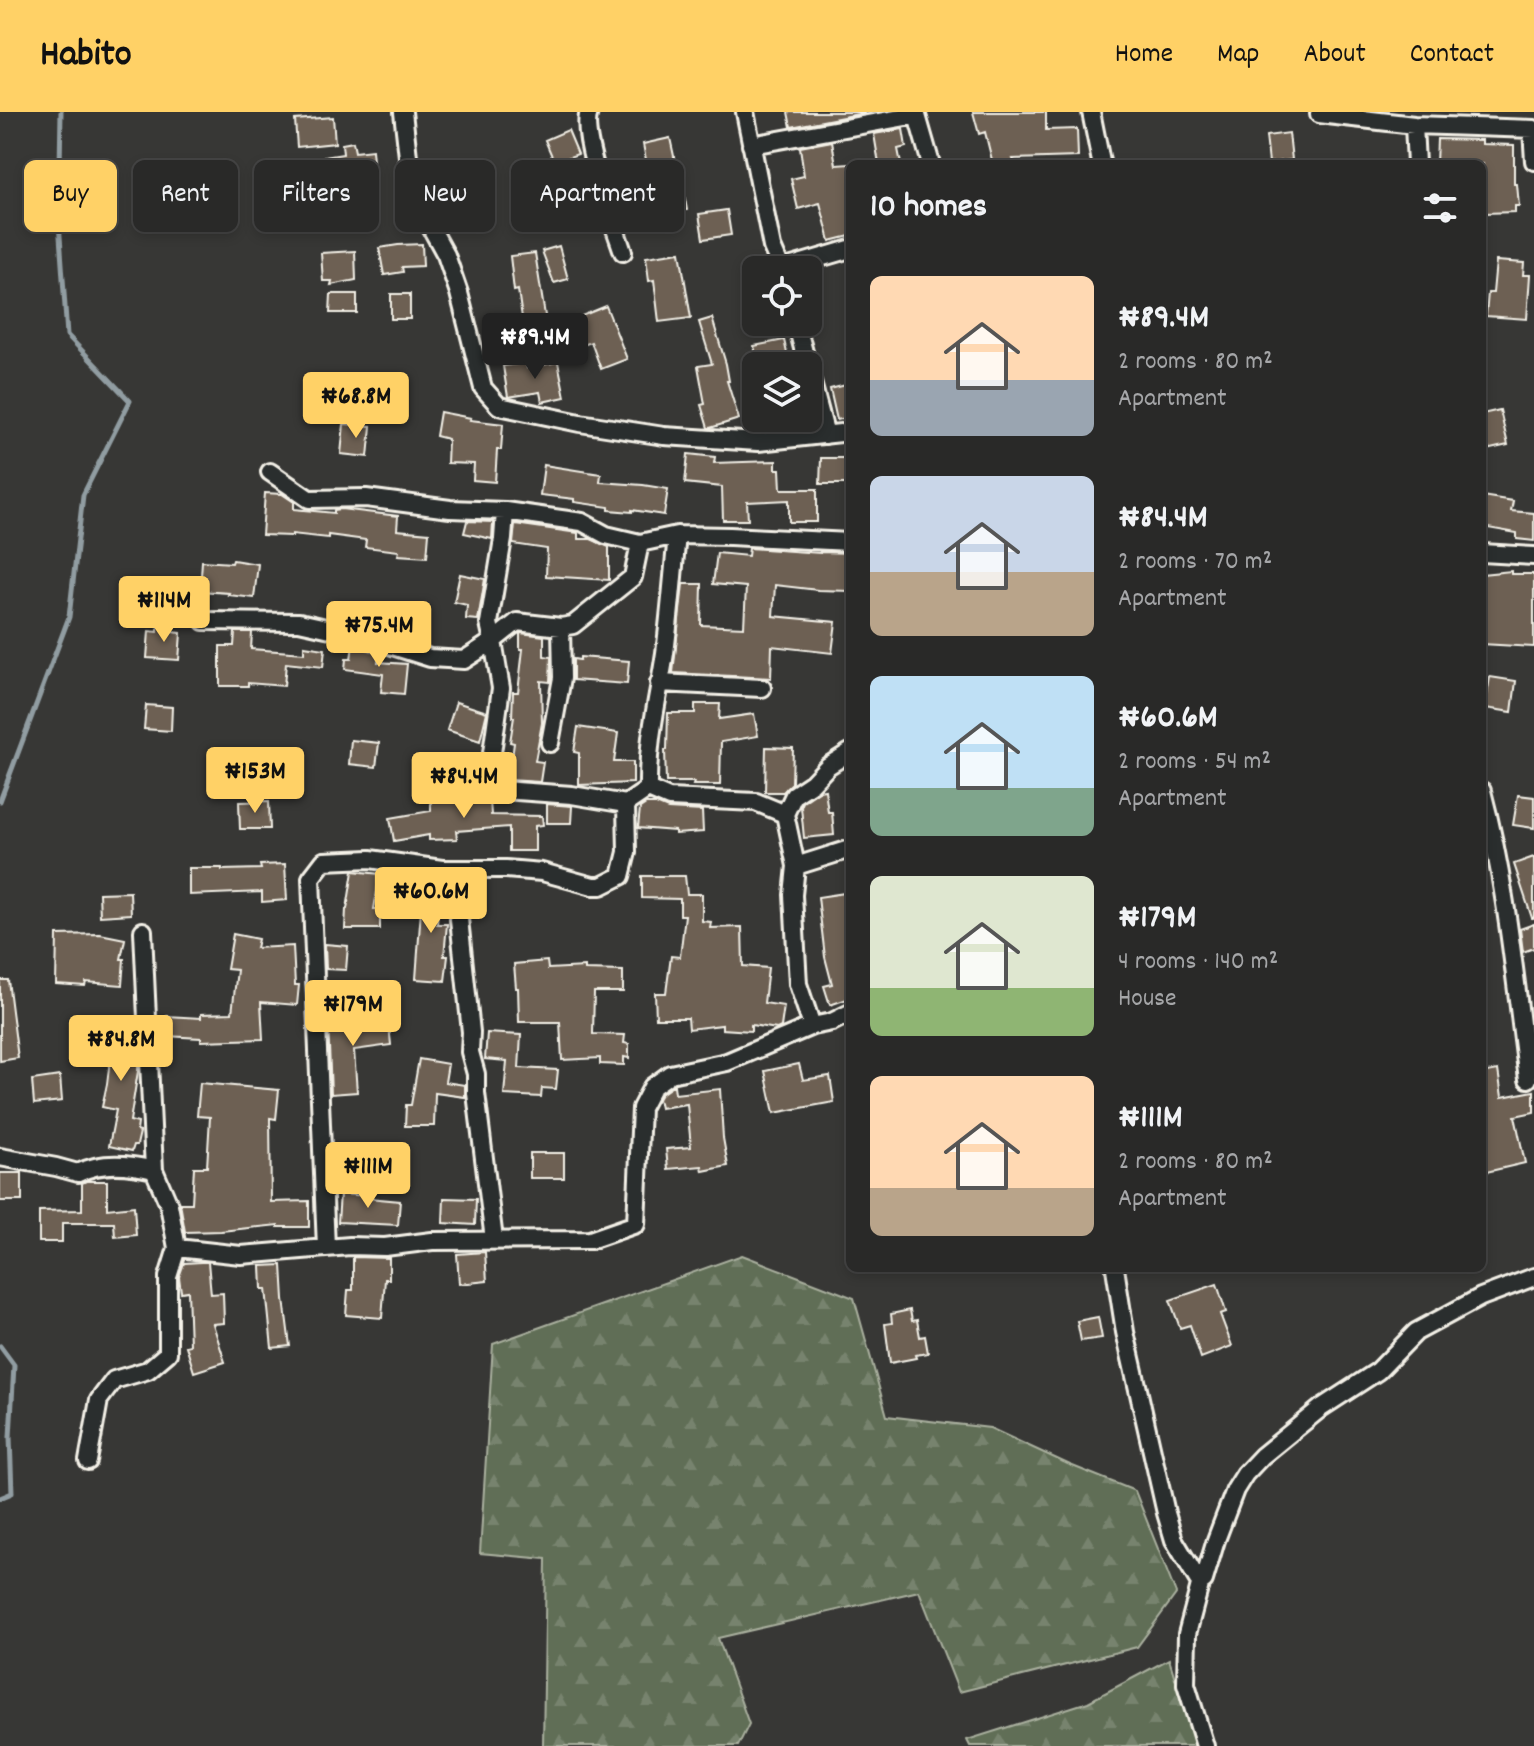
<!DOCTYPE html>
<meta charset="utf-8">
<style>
:root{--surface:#292928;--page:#313130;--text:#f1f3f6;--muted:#a5a6a8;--line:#454545;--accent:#ffd166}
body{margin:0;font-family:Dekko,sans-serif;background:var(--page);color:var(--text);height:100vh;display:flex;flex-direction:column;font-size:30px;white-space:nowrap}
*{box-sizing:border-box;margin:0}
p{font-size:26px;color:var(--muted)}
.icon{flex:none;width:44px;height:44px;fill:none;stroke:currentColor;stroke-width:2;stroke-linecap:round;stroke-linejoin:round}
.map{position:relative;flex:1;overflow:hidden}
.side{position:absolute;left:846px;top:48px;width:640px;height:1112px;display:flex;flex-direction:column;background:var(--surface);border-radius:12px;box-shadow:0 4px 12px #0003,0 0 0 2px var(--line)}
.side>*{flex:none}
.banner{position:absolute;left:24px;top:48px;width:702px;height:72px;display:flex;gap:16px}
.tools{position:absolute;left:742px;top:144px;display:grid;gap:16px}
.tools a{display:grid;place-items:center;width:80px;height:80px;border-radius:12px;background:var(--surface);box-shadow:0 4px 12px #0003,0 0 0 2px var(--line);font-size:40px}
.price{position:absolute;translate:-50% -68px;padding:0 18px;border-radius:8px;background:var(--accent);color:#111;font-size:26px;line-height:52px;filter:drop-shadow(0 2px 4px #0008)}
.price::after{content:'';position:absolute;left:50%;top:48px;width:24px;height:18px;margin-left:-12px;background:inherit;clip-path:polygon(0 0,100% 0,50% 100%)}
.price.selected{background:#222;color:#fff}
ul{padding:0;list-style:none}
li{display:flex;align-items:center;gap:24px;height:200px;padding:0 24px}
li span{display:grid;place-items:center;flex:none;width:224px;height:160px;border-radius:12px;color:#555}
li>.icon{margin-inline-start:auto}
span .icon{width:96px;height:96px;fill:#fffc;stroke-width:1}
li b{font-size:34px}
h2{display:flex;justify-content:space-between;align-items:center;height:96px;padding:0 24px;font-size:34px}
.tag{padding:0 28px;border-radius:12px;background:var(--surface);box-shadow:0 4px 12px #0003,0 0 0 2px var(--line);font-size:28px;line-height:72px}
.tag.selected{background:var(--accent);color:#111}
header{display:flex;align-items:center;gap:48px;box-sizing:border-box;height:112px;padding:0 40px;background:var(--accent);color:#111}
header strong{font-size:38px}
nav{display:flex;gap:44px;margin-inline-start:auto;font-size:28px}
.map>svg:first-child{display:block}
</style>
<header>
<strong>Habito</strong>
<nav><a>Home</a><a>Map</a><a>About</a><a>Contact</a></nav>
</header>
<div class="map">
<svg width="1534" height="1634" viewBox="0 0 1534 1634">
<defs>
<pattern id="forest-firs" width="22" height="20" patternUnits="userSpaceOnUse" patternTransform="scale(2)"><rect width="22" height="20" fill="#606e56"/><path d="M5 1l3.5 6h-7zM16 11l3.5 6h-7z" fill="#77836e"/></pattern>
</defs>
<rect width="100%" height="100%" fill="#373735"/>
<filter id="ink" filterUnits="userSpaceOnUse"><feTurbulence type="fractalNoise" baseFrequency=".0125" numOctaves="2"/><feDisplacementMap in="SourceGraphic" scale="16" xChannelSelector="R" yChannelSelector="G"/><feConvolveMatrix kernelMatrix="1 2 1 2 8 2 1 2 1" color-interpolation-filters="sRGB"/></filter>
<g filter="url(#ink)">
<!-- forest -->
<path fill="url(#forest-firs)" stroke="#aab09f" stroke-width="2" d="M742,1143L854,1186L887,1304L990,1316L1070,1353L1135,1379L1176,1482L1137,1535L959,1580L919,1479L718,1526L749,1612L738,1634H543L546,1447L480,1441L493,1232Z
M1169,1547L1188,1608L1199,1634H970L967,1628L1088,1590Z"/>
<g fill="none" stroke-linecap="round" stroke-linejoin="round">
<!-- stream -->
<path stroke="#919da2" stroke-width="5" d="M0,689L69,505L83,383L130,289L67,223L59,110L61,0
M0,1234L14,1253L10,1325L12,1381L0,1386"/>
</g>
<!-- building -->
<path fill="#6d6053" stroke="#f4f1e8" stroke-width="2" d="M788,0H864V1L791,15Z
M973,0H1046V18L1077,17L1078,45L1013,47L1015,52H993L985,20L979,22Z
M333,5L335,31L297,35L295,8Z
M903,17L906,35L898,37L901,52H879L874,22Z
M568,18L578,42L569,45L582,78L555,89L544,61L557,56L545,28Z
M1289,21L1292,48L1269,51L1266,24Z
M670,26L681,76H683L687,98L636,105L633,91L638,90L635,72L650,69L643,32Z
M1437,27L1482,28V32L1514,33V72H1517L1519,94H1515V100L1485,101L1483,52H1436Z
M832,29L836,53L850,52V124L830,129L820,91L798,97L791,67L804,64L800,35Z
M353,30L355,40L372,38L373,50L325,56L324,45L343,42L342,32Z
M352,71L354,96L339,97V100H319V73Z
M727,98L731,123L703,127L699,102Z
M422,132L423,154L402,155L403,160L384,163L379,136L398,133Z
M559,134L568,167L554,171L542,139Z
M355,139L356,168L331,173L332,169H323L321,141Z
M680,140L691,206L659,210L654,168L649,169L646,145Z
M535,141L546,210L523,213L518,178L514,179L510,144Z
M1496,149L1524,151L1523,163H1530L1527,207L1486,204L1488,181H1493Z
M331,182H357V201H330Z
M391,182H410V207H391Z
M606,194L627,247L601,257L591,230L578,235L569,209Z
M712,206L726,252L729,269H727L739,307L710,316H708L701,293L705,292L698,254L712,252L699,210Z
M784,228L789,250L772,254H759L754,234Z
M558,250L565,285L542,290L540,280L508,285L503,254L526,251L527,256Z
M850,272V305L837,308L830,277Z
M1500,298L1508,333L1486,338L1482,321V302Z
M440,300L471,306L470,308L503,312L501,338H497L495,370L473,368L474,352L447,351L448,327L436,324Z
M344,312L371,314L368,345L341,342Z
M688,342L715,345L714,351L776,349V357H780L781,377H817V410H789V388L747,390L748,408H723L722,375L685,371Z
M821,346H850V372H820Z
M544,353L601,362L600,370L643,373L668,377L664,403L632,398V400L609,398V395L574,390V387L540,383Z
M265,381L282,382L294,390V397L334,401V398L341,397L398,404L397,418L429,421L427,445L398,443L399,439L365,435L366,428L328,423V426L292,422V424L262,423Z
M1482,384L1513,389L1511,399L1534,401V429L1517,427V421L1482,415Z
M467,409L493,410L492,427L464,421Z
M515,412L578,421V427H591L609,435V468L546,464L547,437L513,432Z
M749,436L820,441V440L850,441V479L818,478L775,473L773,504L836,510L832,541L772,534L771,566L673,561L683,472H702L701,513L744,515L746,475L713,472L717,441L748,444Z
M233,448L258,452L254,486L228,483L229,481L200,479L202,449L232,451Z
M1511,459V462H1534V535L1482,532V462Z
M460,462L485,467L478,508L466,507L467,493L454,490Z
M158,514L172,515V520L181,521L179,548L147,546L149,519L158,520Z
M235,520H252L251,537L304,541V534L325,537L323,555L286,551L284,574L248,571V574H220V534H234Z
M520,521L544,524V544L551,545L550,570L541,569L542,611L535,649L543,650L540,670L509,668L514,631L510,630L514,605H512L513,580H518L523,537H520Z
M353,533L379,541L378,550L407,552L404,582L381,580L383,562L345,557L346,547H351Z
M580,545L629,549L627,572L573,568V547L580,548Z
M1490,565L1516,569L1512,600L1485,596Z
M456,590L487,600L480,629L447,618Z
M695,592H720L719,607L754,602L758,624L721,630L720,673H693L694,670H666L665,638H667L668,601H695Z
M146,593L172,595L171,619L144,617Z
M578,615L618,621L614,650H633V671L579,673V641L574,640Z
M351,628L379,631L376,655L349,652Z
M766,635L793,636L792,671L783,680H765Z
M431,675H455V682L477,681L481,686L490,688L491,703L542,704L543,713L535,714V739H509V715L456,719L457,727L429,728V723L394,729L390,706L431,699Z
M825,678L828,700H832L834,723L804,726L801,695L803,690L819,679Z
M1518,683L1534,685V716L1513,713Z
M269,689L270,717H240L239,690Z
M547,692L572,694L571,711H547Z
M646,692H656L668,697L702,699L703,720L675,722V719L638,716L640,696Z
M1534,745V806H1532L1514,752Z
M285,752L287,788L262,790V780L189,783V756H222V758L261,757L260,753Z
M353,759L380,762L374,797H380V817H345L346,797H347Z
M642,764H685L687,782H702V809L711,810L710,816L742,815L743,854L768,856L764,891L784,894L781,915L777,917L751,913V919L722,917V913L689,917L688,906H656L655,881H666L671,844L680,845L685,803H680V787L642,786Z
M418,770L441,772L437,812H447L444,844H448L445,869L416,867L421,797L416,796Z
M130,780L131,802L100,804L99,781Z
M845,781L850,807V825L846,826L850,841V886L830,893L824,874L832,872L825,845L818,785Z
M1534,812V836L1523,840L1520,817Z
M100,822L125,827L121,847H124L122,873L86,870L85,874L56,872L57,823Z
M233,822L258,827L256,836L293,834L295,873H299L297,893L261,890L263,927L201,929V926L166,924L167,904L201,906V902L232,901L237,858L227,857Z
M325,832L348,834L346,858L326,857Z
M547,849L548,857L585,855V858L623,859V880H594L593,922L625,923L624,931L629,932V946L624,945V953L600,952V946L562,948L560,910H519L518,876H516L514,852Z
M0,868H8L18,946L0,949Z
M388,903L391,933L354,938L357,980L331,982L328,909L361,908Z
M105,905L133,908L129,947L138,948V959L130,1009L138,1011L137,1019L140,1020L137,1033H134L132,1039L109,1034L116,998L102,995L107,972L112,931L102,930Z
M487,921L521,923L519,956L558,958L556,977L542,976L541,985L504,983L507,949L485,947Z
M419,947L448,952L445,970L465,973V985L435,981L434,1014H405L406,993H411Z
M799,952L803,968L830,964L834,990L774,1001L765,959Z
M1498,958L1502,985L1534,979V1000L1515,1004L1525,1051L1482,1061V961Z
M60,964L62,989L34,992L32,968Z
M200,971L279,978L276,1007L270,1006L271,1090L309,1089V1115H278V1113L221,1119L185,1120L180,1091H192L194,1055H207L210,1005L197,1004Z
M674,973L675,982L720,977L723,1026L728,1054L703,1059L702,1054L668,1057L666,1037L691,1035L687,992L660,996L658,987L661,982Z
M530,1041H564V1066H530Z
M0,1061H22V1089H0Z
M86,1069H107V1097L134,1094L136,1123L115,1125L114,1111H62V1130H39V1099L82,1098V1071Z
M340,1082L369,1084V1086L400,1089L398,1113L338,1110Z
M444,1086L476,1087L475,1113L443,1111Z
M485,1140L487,1169L459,1172L457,1142Z
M353,1145L389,1146V1167H385L382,1206L346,1203L348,1178H353Z
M201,1150H208L211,1182L223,1181L224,1211L213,1212L225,1250L194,1260L186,1234L190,1233L188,1179L181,1180L179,1165L184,1151Z
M282,1153L284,1187L290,1234L272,1236L266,1177H262L261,1154Z
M1217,1172L1226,1200L1220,1202L1232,1234L1201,1246L1190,1213L1180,1216L1170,1188Z
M910,1198L912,1209L917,1208L920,1225L925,1224L928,1241L915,1243L916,1246L890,1251L885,1212L892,1211L891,1202Z
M1098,1205L1102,1226L1081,1229L1077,1209Z"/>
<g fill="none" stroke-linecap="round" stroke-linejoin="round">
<defs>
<path id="minor" d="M403,0L412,81L446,143L459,181L483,276L499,294L580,311L664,324L758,330L850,320
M589,0C579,24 614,112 623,140
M745,0L772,135L782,158
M916,0L931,52
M1091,0L1101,50
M1319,2L1414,13L1534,17
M1414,13L1416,52
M1532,17L1534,49
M751,33L917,3
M782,157L850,137
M796,210L826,323
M270,360L309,387L366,386L450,397L505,399
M677,423C673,462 670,502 665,541C658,588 647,628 648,677L669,686L756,690L785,702L796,754
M640,431L633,465L573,513L561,515L517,510L493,529L489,511L503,427L505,399L582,410L606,423L640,431L677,423L730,424L850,430
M1482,441L1534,444
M204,509L299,510L358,523L430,546L464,548L493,529L501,576L487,677L572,683L626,692L648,677
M659,571L762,576
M550,631L562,566L561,515
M1482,679C1507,773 1515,870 1528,967
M785,702L794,683L812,671L828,654L850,640
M458,758L459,807L471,920L470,940L476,962V981L494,1128
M143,819L154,1058
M812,914L798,872L793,783L796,754L850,737
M0,1045L56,1055L78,1061C102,1049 129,1052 154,1058L169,1093L177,1136L241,1143L350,1134L385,1135L432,1129L590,1128L636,1112L641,996L652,975L670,962L727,950L812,914L832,910L850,901
M326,1136L311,766L324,749L370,747L442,757H506L542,760L593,774H601L621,764L627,740L626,692
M1115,1156L1125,1220L1166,1401L1174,1428L1198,1468L1201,1469
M88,1349L99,1288L114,1268L148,1258L168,1241V1165L177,1136
M1205,1634L1186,1572L1187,1522L1201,1469L1204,1468L1216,1428L1235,1378L1245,1362L1262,1344L1321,1296L1378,1259L1416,1220L1481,1185L1534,1165"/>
</defs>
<!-- minor casing -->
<use href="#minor" stroke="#f4f1e8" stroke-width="22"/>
<!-- minor -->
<use href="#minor" stroke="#2a2d2e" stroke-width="16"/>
</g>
</g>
</svg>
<div class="tools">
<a><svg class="icon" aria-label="locate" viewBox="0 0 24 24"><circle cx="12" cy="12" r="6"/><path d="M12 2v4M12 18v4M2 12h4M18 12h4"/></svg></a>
<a><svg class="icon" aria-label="layers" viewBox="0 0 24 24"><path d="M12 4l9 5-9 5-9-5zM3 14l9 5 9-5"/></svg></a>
</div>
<b class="price selected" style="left:535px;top:269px">₦89.4M</b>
<b class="price" style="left:356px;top:328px">₦68.8M</b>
<b class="price" style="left:164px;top:532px">₦114M</b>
<b class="price" style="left:379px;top:557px">₦75.4M</b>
<b class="price" style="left:255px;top:703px">₦153M</b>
<b class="price" style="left:464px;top:708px">₦84.4M</b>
<b class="price" style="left:431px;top:823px">₦60.6M</b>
<b class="price" style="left:353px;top:936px">₦179M</b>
<b class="price" style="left:121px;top:971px">₦84.8M</b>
<b class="price" style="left:368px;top:1098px">₦111M</b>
<div class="banner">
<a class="tag selected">Buy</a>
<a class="tag">Rent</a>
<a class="tag">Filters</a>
<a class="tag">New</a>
<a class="tag">Apartment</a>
</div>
<section class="side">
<h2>10 homes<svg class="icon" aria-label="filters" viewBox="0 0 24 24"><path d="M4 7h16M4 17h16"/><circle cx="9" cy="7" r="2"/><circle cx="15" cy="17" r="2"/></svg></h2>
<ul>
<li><span style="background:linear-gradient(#ffd9b3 65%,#9aa5b1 0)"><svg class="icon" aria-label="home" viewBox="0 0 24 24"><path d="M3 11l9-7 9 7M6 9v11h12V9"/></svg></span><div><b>₦89.4M</b><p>2 rooms · 80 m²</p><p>Apartment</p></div></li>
<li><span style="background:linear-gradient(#c9d6e8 60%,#b9a48a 0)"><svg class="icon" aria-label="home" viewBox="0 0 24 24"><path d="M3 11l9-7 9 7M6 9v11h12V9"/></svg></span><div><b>₦84.4M</b><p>2 rooms · 70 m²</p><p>Apartment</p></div></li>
<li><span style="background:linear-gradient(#bfe0f5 70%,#7fa58c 0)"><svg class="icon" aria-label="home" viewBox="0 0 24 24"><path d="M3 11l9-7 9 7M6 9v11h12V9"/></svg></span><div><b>₦60.6M</b><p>2 rooms · 54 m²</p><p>Apartment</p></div></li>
<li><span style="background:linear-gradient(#dfe7d0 70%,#8fb573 0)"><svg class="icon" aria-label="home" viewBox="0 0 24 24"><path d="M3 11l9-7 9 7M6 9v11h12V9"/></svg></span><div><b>₦179M</b><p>4 rooms · 140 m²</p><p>House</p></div></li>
<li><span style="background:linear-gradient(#ffd9b3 70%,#b9a48a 0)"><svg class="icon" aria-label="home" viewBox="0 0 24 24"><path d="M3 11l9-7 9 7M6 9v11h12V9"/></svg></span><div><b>₦111M</b><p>2 rooms · 80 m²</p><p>Apartment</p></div></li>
</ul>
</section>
</div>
